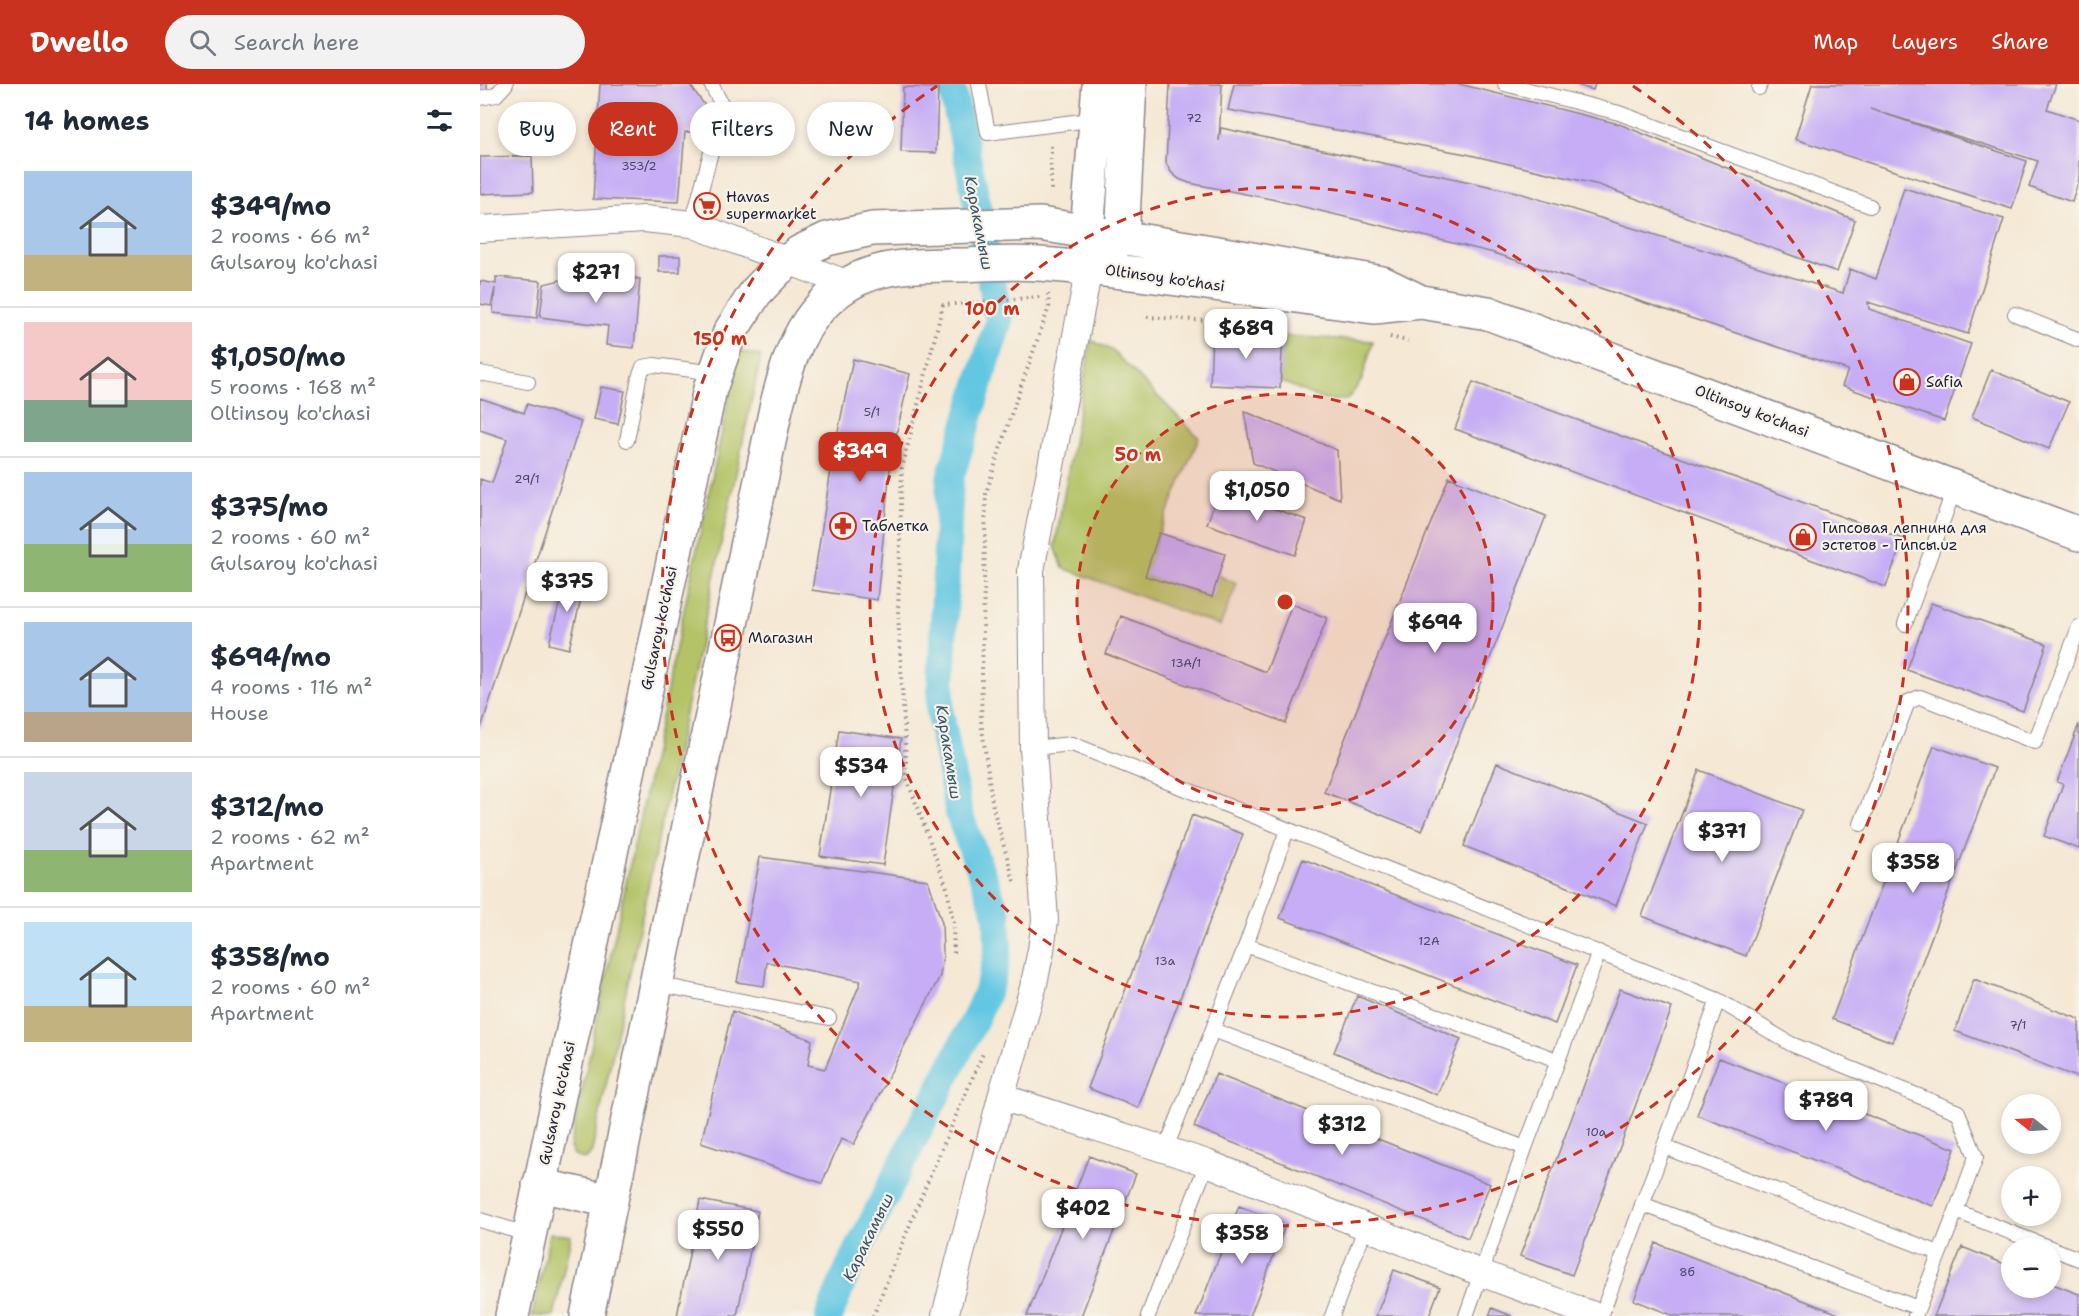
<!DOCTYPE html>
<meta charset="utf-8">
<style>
:root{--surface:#fff;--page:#f2f2f3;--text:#1f2937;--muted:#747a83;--line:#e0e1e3;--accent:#c8321e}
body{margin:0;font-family:"Shantell Sans",sans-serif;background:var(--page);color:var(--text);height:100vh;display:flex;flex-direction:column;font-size:22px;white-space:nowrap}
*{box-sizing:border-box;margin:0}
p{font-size:20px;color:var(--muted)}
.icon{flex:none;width:33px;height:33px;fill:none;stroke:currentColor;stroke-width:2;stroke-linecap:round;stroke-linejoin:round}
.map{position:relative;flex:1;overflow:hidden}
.sheet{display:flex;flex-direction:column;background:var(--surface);width:480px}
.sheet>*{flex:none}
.top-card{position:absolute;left:18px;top:18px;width:570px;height:54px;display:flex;gap:12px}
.needle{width:39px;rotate:288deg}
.fabs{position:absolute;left:1521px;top:1010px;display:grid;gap:12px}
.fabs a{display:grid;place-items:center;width:60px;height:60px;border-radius:50%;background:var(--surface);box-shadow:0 3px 9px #0003;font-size:30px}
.price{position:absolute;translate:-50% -51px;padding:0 14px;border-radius:12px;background:#fff;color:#222;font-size:20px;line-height:39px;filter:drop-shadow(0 2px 3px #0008)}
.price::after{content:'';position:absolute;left:50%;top:36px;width:18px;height:14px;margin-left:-9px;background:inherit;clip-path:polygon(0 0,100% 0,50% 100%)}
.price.selected{background:var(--accent);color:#fff}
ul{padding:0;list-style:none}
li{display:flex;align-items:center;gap:18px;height:150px;padding:0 24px}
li+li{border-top:2px solid var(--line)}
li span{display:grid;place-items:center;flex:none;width:168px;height:120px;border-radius:0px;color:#555}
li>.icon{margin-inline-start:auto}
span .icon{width:72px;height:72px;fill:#fffc;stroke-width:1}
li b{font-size:26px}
h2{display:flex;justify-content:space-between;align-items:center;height:72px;padding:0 24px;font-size:26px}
.chip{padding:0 21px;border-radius:27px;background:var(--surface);box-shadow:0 3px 9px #0003;font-size:21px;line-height:54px}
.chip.selected{background:var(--accent);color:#fff}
header{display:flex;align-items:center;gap:36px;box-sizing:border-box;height:84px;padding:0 30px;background:var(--accent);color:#fff}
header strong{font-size:28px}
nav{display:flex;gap:33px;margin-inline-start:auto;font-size:21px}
.search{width:420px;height:54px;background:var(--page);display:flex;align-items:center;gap:15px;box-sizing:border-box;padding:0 21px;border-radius:33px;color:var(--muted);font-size:22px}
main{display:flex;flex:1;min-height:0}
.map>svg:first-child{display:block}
</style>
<header>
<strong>Dwello</strong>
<div class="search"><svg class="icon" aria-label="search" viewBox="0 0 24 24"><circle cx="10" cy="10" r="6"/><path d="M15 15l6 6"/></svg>Search here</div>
<nav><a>Map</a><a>Layers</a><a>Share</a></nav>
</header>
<main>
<section class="sheet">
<h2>14 homes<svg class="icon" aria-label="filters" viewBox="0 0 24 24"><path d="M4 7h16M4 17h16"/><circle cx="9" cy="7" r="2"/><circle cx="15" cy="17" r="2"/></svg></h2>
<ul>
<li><span style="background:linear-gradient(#a9c7e8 70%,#c2b280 0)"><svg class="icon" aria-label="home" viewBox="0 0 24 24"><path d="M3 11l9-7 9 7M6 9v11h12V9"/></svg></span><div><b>$349/mo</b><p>2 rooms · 66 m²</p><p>Gulsaroy ko'chasi</p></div></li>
<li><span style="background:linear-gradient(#f6c9c9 65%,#7fa58c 0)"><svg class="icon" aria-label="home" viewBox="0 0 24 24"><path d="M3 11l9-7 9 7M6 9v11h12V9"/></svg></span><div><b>$1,050/mo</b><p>5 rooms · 168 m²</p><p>Oltinsoy ko'chasi</p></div></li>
<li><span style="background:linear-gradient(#a9c7e8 60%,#8fb573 0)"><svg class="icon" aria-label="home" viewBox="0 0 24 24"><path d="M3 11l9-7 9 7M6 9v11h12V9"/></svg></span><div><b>$375/mo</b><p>2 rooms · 60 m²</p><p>Gulsaroy ko'chasi</p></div></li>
<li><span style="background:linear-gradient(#a9c7e8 75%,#b9a48a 0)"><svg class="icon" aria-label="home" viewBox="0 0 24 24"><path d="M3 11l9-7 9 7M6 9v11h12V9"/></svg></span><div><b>$694/mo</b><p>4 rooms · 116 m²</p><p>House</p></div></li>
<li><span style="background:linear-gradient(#c9d6e8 65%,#8fb573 0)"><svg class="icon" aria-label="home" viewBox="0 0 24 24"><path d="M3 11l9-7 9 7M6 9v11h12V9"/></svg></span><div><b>$312/mo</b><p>2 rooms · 62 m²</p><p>Apartment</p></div></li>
<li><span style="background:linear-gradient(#bfe0f5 70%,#c2b280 0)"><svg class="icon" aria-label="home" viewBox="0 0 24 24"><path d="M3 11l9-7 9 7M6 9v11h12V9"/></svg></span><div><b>$358/mo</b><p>2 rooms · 60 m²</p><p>Apartment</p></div></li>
</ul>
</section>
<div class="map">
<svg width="1599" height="1232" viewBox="0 0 1599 1232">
<rect width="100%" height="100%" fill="#f7f3e8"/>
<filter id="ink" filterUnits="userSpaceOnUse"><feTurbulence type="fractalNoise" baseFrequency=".0167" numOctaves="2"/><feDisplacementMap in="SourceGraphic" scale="12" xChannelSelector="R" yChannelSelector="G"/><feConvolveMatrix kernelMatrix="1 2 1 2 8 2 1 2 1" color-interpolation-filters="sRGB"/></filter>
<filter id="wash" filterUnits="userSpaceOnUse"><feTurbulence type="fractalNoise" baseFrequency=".008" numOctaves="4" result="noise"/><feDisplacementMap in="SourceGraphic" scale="24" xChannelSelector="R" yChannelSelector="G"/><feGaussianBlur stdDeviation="1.35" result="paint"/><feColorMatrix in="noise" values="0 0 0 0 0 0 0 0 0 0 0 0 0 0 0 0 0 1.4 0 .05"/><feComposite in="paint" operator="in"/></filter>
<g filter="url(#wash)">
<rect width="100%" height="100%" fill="#f5e8d4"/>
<!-- green -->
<path fill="#b3c366" stroke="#6a7250" stroke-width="1.5" d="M803,252L893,257L882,296L867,316H844L800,297Z
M611,256L633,267L719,354L679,449L666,492L731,513L738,491L757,500L740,542L583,484L575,462Z
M259,267L281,272L112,1067L107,1074C99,1076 92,1071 90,1063Z
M70,1149L91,1152L74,1232H52Z"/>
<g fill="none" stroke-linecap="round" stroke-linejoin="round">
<!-- canal -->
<path stroke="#64c7e2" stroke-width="28" d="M349,1232L365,1192L497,931L511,897L515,881L518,864L517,830L479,730L460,628L470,394L519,236L493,100L471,0"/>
</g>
<g id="blocks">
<!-- building -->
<path fill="#c6adf5" d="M0,0H7V10H0Z
M120,0L210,1L226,23V49L205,48L199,118L113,115Z
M690,0H742L739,57L741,44L1036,108L1363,209L1370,185L1396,195L1424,104L1524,135L1488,250L1388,218L1389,225L1491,260L1464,337L1362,302L1368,286L1014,169L791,115L709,99L699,95L691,88L686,79Z
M754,0H979L1139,40L1375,136L1357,188L1119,101L986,70L748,26Z
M1093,0H1115L1113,6Z
M1332,0H1576L1567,25L1599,36V95L1592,118L1549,103L1558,77L1390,25L1547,77L1532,125L1315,55Z
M423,3L458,4L456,69L421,68Z
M52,72L53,108L0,110V73Z
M179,172H200V188H179Z
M110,189L160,195L154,264L126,261L128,242L60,233L64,200Z
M16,193L61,197L57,234L13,229L15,204L11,222L0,220V197L16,200Z
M732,249L803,252L800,304L730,301Z
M373,275L430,290L411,374L397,516L332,506L354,367Z
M1511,286L1589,318L1569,365L1492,333Z
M993,298L1423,455L1406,503L975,345Z
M121,303L145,307L138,340L114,335Z
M0,314L44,329L47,320L101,338L0,647V395L12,399L27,355L0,346Z
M764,327L857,366L860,415L773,379Z
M969,393L1066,432L942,747L844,708Z
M739,406L827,436L815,471L727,440Z
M679,449L745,470L732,513L665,492Z
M86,493L105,498L89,565L69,560Z
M1451,519L1567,560L1543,627L1427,586Z
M812,520L847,534L806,639L626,570L641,532L786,588Z
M1599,640V765L1564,752L1583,700L1577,698Z
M359,646L421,655L403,781L340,772Z
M1454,662L1515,684L1412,958L1352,935Z
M1017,679L1168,739L1136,822L984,762Z
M1219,686L1322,726L1266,872L1162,832Z
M712,731L763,750L658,1024L608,1004Z
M280,773L448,796L462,839L463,871L460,892L374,1060L361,1055L342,1099L221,1059L252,927L332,956L328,981L345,985L381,897L287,878L284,902L257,898Z
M823,775L1097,881L1075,940L800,834Z
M1494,895L1599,935V994L1475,947Z
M1140,905L1192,924L1092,1191L1040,1172Z
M877,912L981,955L957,1011L854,968Z
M1239,974L1475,1065L1453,1122L1217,1031Z
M736,990L1010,1100L988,1154L714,1043Z
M609,1072L656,1090L601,1232H547Z
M220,1116L278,1127L257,1232H197Z
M759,1122L806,1140L770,1232H716Z
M1176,1159L1364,1232H1194L1154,1216Z
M1482,1163L1532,1183V1203H1570V1199L1599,1210V1232H1454Z
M914,1186L960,1203L949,1232H896Z
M1012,1224L1032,1232H1009Z"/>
</g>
</g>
<g filter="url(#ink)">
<use href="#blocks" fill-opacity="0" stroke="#8c8588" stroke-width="1.5"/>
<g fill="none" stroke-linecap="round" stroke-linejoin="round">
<defs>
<path id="lane" d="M499,0L508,49L617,35
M1025,0L1139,29L1390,122
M1279,4L1280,0
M0,14L16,11L26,0
M212,140L243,23L231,0
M1535,230L1599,256
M0,289L48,298
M147,356L159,294L163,283L174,281L235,289
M1425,540L1475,403
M553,664L592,660L1238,916L1311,960L1478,1028L1496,1073L1476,1127L1599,1175
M1381,740L1428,618L1440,613L1555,658L1599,543
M766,861L1077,976
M176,900L349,934
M733,946L1045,1064
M1184,1063L1459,1169
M686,1064L766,861L807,746
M1162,1120L1438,1224
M0,1136L49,1151
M668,1232L727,1079
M852,1232L886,1142
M986,1232L1045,1064L1119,868
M1121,1232L1238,916
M1435,1232L1476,1127"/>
<path id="street" d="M0,145L164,135L212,140L368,200
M521,1013L727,1079L1001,1189L1116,1232
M465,1232L521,1013L553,904L561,866L565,836L553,664L551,486L609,184"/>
<path id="secondary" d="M626,169L642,154L650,0
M608,170L607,148L619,0
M59,1101L131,1117
M32,1232L230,305L250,248L276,208L297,186L320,168L347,155L392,145L560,140L756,172L902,199L941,218L1008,229L1599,450
M107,1232L296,324C309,274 320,231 367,201C400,180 443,181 482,181C507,180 534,178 559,180C671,188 783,208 894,223L941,218"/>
</defs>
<!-- lane casing -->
<use href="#lane" stroke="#8c8588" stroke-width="16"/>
<!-- street casing -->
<use href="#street" stroke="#8c8588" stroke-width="28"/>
<!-- secondary casing -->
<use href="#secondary" stroke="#8c8588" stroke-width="36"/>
<!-- path -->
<path stroke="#8c8588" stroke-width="4" stroke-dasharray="1.5 4.5" stroke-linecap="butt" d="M571,62V109
M667,233L780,240
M910,253L928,257
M534,797L513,724L501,637L506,409L532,328L569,223L568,210
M474,869L473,838L467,804L427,695L418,530L422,384L463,221L560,213
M393,1232L441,1113L504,967"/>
<!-- lane -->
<use href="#lane" stroke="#fff" stroke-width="14"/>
<!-- street -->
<use href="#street" stroke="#fff" stroke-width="26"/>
<!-- secondary -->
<use href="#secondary" stroke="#fff" stroke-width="33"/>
</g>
</g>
<!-- distance rings -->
<circle cx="805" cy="518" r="208" fill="#c8321e" fill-opacity=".12"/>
<g fill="none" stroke="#c8321e" stroke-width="3" stroke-dasharray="10 8">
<circle cx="805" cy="518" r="208"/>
<circle cx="805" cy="518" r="415"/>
<path d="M1153 2A623 623 0 1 1 457 2"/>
</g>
<!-- icons -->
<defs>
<symbol id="supermarket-ring" viewBox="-11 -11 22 22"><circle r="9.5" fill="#f7f3e8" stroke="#c8321e" stroke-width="1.5"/><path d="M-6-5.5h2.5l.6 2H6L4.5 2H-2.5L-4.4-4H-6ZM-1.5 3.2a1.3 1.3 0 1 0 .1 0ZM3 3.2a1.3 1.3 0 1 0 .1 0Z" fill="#c8321e"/></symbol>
<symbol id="shop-ring" viewBox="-11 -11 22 22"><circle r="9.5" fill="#f7f3e8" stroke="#c8321e" stroke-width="1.5"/><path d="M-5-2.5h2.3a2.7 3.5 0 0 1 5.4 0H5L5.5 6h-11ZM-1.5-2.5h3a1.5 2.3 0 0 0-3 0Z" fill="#c8321e"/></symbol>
<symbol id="pharmacy-ring" viewBox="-11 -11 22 22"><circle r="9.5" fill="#f7f3e8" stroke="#c8321e" stroke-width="1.5"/><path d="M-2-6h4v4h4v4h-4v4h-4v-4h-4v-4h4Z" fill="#c8321e"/></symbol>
<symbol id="bus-ring" viewBox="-11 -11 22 22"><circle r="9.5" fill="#f7f3e8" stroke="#c8321e" stroke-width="1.5"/><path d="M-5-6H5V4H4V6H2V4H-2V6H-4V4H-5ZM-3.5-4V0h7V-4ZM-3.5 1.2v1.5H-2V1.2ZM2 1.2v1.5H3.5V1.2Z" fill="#c8321e"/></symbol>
</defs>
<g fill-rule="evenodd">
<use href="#supermarket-ring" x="212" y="107" width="30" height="30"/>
<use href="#shop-ring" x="1412" y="283" width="30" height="30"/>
<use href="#pharmacy-ring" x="348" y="427" width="30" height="30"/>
<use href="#shop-ring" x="1308" y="438" width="30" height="30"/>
<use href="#bus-ring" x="233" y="539" width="30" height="30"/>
</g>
<g text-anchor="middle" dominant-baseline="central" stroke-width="4.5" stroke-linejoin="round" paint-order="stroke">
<!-- number labels -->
<g font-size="12" fill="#4b456a">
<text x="714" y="34">72</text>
<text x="159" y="82">353/2</text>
<text x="392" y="328">5/1</text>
<text x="47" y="395">29/1</text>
<text x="706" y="579">13A/1</text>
<text x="949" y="857">12А</text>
<text x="685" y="877">13а</text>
<text x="1538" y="941">7/1</text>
<text x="1116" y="1048">10а</text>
<text x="1207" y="1188">8б</text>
</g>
<!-- poi labels -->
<g font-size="15" fill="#22223b" stroke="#f7f3e8" text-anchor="start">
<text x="246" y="113">Havas<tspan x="246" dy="17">supermarket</tspan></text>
<text x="1446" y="298">Safia</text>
<text x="382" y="442">Таблетка</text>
<text x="1342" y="444">Гипсовая лепнина для<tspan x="1342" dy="17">эстетов - Гипсы.uz</tspan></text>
<text x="268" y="554">Магазин</text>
</g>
<!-- street labels -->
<g font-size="15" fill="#22223b" stroke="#f7f3e8">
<text transform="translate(685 194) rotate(8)">Oltinsoy ko'chasi</text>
<text transform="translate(1272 327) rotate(21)">Oltinsoy ko'chasi</text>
<text transform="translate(179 544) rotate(-78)">Gulsaroy ko'chasi</text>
<text transform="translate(77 1019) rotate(-78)">Gulsaroy ko'chasi</text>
</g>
<!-- water labels -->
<g font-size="16" font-style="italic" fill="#36546d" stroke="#f7f3e8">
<text transform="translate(499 139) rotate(79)">Каракамыш</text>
<text transform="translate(469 668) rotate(81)">Каракамыш</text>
<text transform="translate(388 1153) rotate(-64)">Каракамыш</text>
</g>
</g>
<circle cx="805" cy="518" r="9" fill="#c8321e" stroke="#f7f3e8" stroke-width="3"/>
<g font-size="18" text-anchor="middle" font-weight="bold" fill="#c8321e" stroke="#f7f3e8" stroke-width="4.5" stroke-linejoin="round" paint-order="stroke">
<text x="512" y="231">100 m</text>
<text x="240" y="261">150 m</text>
<text x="658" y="377">50 m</text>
</g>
</svg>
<div class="fabs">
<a><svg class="needle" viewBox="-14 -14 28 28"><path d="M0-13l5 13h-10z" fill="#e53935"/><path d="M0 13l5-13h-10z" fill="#747a83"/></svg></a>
<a>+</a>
<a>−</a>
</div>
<b class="price" style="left:116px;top:220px">$271</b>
<b class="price" style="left:766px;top:276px">$689</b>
<b class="price selected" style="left:380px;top:399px">$349</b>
<b class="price" style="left:777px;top:438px">$1,050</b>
<b class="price" style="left:87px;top:529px">$375</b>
<b class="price" style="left:955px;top:570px">$694</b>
<b class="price" style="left:381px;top:714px">$534</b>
<b class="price" style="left:1242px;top:779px">$371</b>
<b class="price" style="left:1433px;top:810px">$358</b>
<b class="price" style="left:1346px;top:1048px">$789</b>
<b class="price" style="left:862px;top:1072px">$312</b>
<b class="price" style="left:603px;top:1156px">$402</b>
<b class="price" style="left:238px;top:1177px">$550</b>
<b class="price" style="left:762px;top:1181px">$358</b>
<div class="top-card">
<a class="chip">Buy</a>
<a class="chip selected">Rent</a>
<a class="chip">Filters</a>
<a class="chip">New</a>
</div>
</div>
</main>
